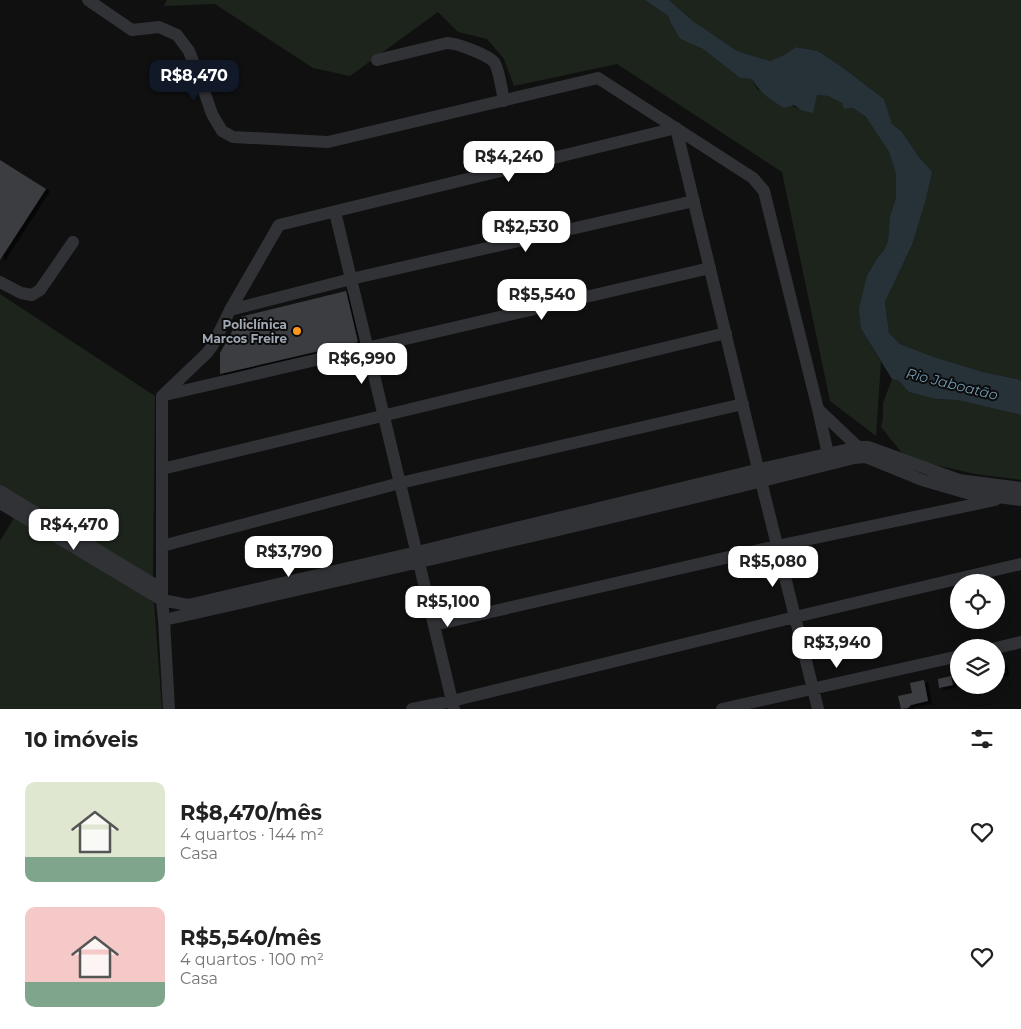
<!DOCTYPE html>
<html lang="pt">
<meta charset="utf-8">
<style>
:root{--surface:#fff;--page:#f6f6f6;--text:#222;--muted:#767676;--accent:#111827}
body{margin:0;font-family:Montserrat,sans-serif;background:var(--page);color:var(--text);height:100vh;display:flex;flex-direction:column;font-size:19px;white-space:nowrap}
*{box-sizing:border-box;margin:0}
p{font-size:16px;color:var(--muted)}
.icon{flex:none;width:28px;height:28px;fill:none;stroke:currentColor;stroke-width:2;stroke-linecap:round;stroke-linejoin:round}
.map{position:relative;height:709px;overflow:hidden}
.sheet{display:flex;flex-direction:column;background:var(--surface);flex:1}
.sheet>*{flex:none}
.tools{position:absolute;left:950px;top:574px;display:grid;gap:10px}
.tools a{display:grid;place-items:center;width:55px;height:55px;border-radius:50%;background:var(--surface);box-shadow:0 2px 12px #0003;font-size:25px}
.price{position:absolute;translate:-50% -42px;padding:0 11px;border-radius:10px;background:#fff;color:#222;font-size:16px;line-height:32px;filter:drop-shadow(0 1px 2px #0008)}
.price::after{content:'';position:absolute;left:50%;top:30px;width:15px;height:11px;margin-left:-8px;background:inherit;clip-path:polygon(0 0,100% 0,50% 100%)}
.price.on{background:var(--accent);color:#fff}
ul{padding:0;list-style:none}
li{display:flex;align-items:center;gap:15px;height:125px;padding:0 25px}
li span{display:grid;place-items:center;flex:none;width:140px;height:100px;border-radius:10px;color:#555}
li>.icon{margin-inline-start:auto}
span .icon{width:60px;height:60px;fill:#fffc;stroke-width:1}
li b{font-size:21px}
h2{display:flex;justify-content:space-between;align-items:center;height:60px;padding:0 25px;font-size:21px}
.map>svg:first-child{display:block}
</style>
<div class="map">
<svg width="1021" height="709" viewBox="0 0 1021 709">
<defs>
<filter id="shadow"><feDropShadow dx="4" dy="2.5" stdDeviation="0" flood-color="#0009"/></filter>
</defs>
<rect width="100%" height="100%" fill="#101011"/>
<!-- green -->
<path fill="#1c241c" d="M167,0H645L668,16L671,25L680,39L703,49L740,78L752,79L757,89L801,110L817,95L828,96L842,103L844,109L853,108L866,117L889,152L896,174V198L890,216L888,241L884,250L878,257L861,329L881,362L876,436L830,401L782,172L617,64L514,86L504,59L487,39L458,32L438,12L350,76L313,68L215,4L164,6Z
M669,0H1021V380L983,372L934,357L900,344L889,333L885,302L912,245L925,203L931,172L919,157L902,132L892,124L884,99L842,67L818,51L796,47L784,55L770,61L736,51L693,21Z
M0,294L155,396L153,577L0,485Z
M892,379L899,381L909,392L935,399L957,400L1021,415V480L975,474L906,458L881,427L883,418V403Z
M14,518L154,602L162,709H0V541Z"/>
<!-- water -->
<path fill="#273238" d="M645,0H669L693,21L737,51L770,61L784,55L796,47L818,51L842,67L884,99L892,124L902,132L919,157L932,172L925,203L912,245L885,302L889,333L900,344L934,357L983,372L1021,380V415L957,400L935,399L909,392L899,381L892,379L861,329L859,308L867,276L878,257L884,250L888,241L890,216L896,198V174L889,152L866,117L853,108L844,109L842,103L828,96L817,95L813,113L801,110L794,105L784,108C771,100 760,93 752,79L740,78L703,49L680,39L671,24L668,16Z"/>
<!-- building -->
<path fill="#3b3e41" filter="url(#shadow)" d="M0,160L46,189L0,260Z
M346,291L358,342L220,374V353L240,317Z
M1004,663L1005,673L996,675V664Z
M951,676L953,685L939,688L938,679Z
M924,680L928,701L911,705L908,708L901,709L898,696L912,693L910,683Z"/>
<g fill="none" stroke-linecap="round" stroke-linejoin="round">
<!-- minor -->
<path stroke="#303236" stroke-width="12" d="M88,0L132,30L159,27L177,35L189,51L202,85L212,114L222,131L233,137L328,142L598,78L753,178L764,191L818,409L858,447
M377,60L447,43C457,43 488,55 494,62C499,68 502,92 504,101
M335,212L454,709
M0,282L21,293L32,295L40,290L73,242
M230,310L279,225L676,128L761,481L818,709
M165,395L710,268
M818,409L828,454
M162,469L726,333
M0,491L162,589
M0,503L162,600L188,605L417,552L769,467L858,447H868L959,480L1021,488
M162,546L400,483L743,404
M164,620C395,568 625,516 854,458L865,457L873,460L922,480L967,493L1021,500
M434,625L777,546L995,500
M996,648L1021,642
M169,709L164,620L162,600V396L207,353L213,345L230,310L351,279L694,201
M412,709L452,701L795,617L1021,564
M722,709L959,656"/>
</g>
<!-- markers -->
<circle fill="#ff981a" stroke="#0b0b0c" stroke-width="2" cx="297" cy="331" r="5"/>
<g text-anchor="middle" dominant-baseline="central" stroke-width="4" stroke-linejoin="round" paint-order="stroke">
<!-- poi labels -->
<g font-size="12" font-weight="bold" fill="#9fa8b3" stroke="#0b0b0c" text-anchor="end">
<text x="287" y="324">Policlínica<tspan x="287" dy="14">Marcos Freire</tspan></text>
</g>
<!-- water labels -->
<g font-size="14" font-style="italic" fill="#739cb2" stroke="#0b0b0c">
<text transform="translate(952 384) rotate(14)">Rio Jaboatão</text>
</g>
</g>
</svg>
<div class="tools">
<a><svg class="icon" aria-label="locate" viewBox="0 0 24 24"><circle cx="12" cy="12" r="6"/><path d="M12 2v4M12 18v4M2 12h4M18 12h4"/></svg></a>
<a><svg class="icon" aria-label="layers" viewBox="0 0 24 24"><path d="M12 4l9 5-9 5-9-5zM3 14l9 5 9-5"/></svg></a>
</div>
<b class="price on" style="left:194px;top:102px">R$8,470</b>
<b class="price" style="left:509px;top:183px">R$4,240</b>
<b class="price" style="left:526px;top:253px">R$2,530</b>
<b class="price" style="left:542px;top:321px">R$5,540</b>
<b class="price" style="left:362px;top:385px">R$6,990</b>
<b class="price" style="left:74px;top:551px">R$4,470</b>
<b class="price" style="left:289px;top:578px">R$3,790</b>
<b class="price" style="left:773px;top:588px">R$5,080</b>
<b class="price" style="left:448px;top:628px">R$5,100</b>
<b class="price" style="left:837px;top:669px">R$3,940</b>
</div>
<section class="sheet">
<h2>10 imóveis<svg class="icon" aria-label="filters" viewBox="0 0 24 24"><path d="M4 7h16M4 17h16"/><circle cx="9" cy="7" r="2"/><circle cx="15" cy="17" r="2"/></svg></h2>
<ul>
<li><span style="background:linear-gradient(#dfe7d0 75%,#7fa58c 0)"><svg class="icon" aria-label="home" viewBox="0 0 24 24"><path d="M3 11l9-7 9 7M6 9v11h12V9"/></svg></span><div><b>R$8,470/mês</b><p>4 quartos · 144 m²</p><p>Casa</p></div><svg class="icon" aria-label="heart" viewBox="0 0 24 24"><path d="M12 20l-8-8c-3-5 5-10 8-4 3-6 11-1 8 4z"/></svg></li>
<li><span style="background:linear-gradient(#f6c9c9 75%,#7fa58c 0)"><svg class="icon" aria-label="home" viewBox="0 0 24 24"><path d="M3 11l9-7 9 7M6 9v11h12V9"/></svg></span><div><b>R$5,540/mês</b><p>4 quartos · 100 m²</p><p>Casa</p></div><svg class="icon" aria-label="heart" viewBox="0 0 24 24"><path d="M12 20l-8-8c-3-5 5-10 8-4 3-6 11-1 8 4z"/></svg></li>
</ul>
</section>
